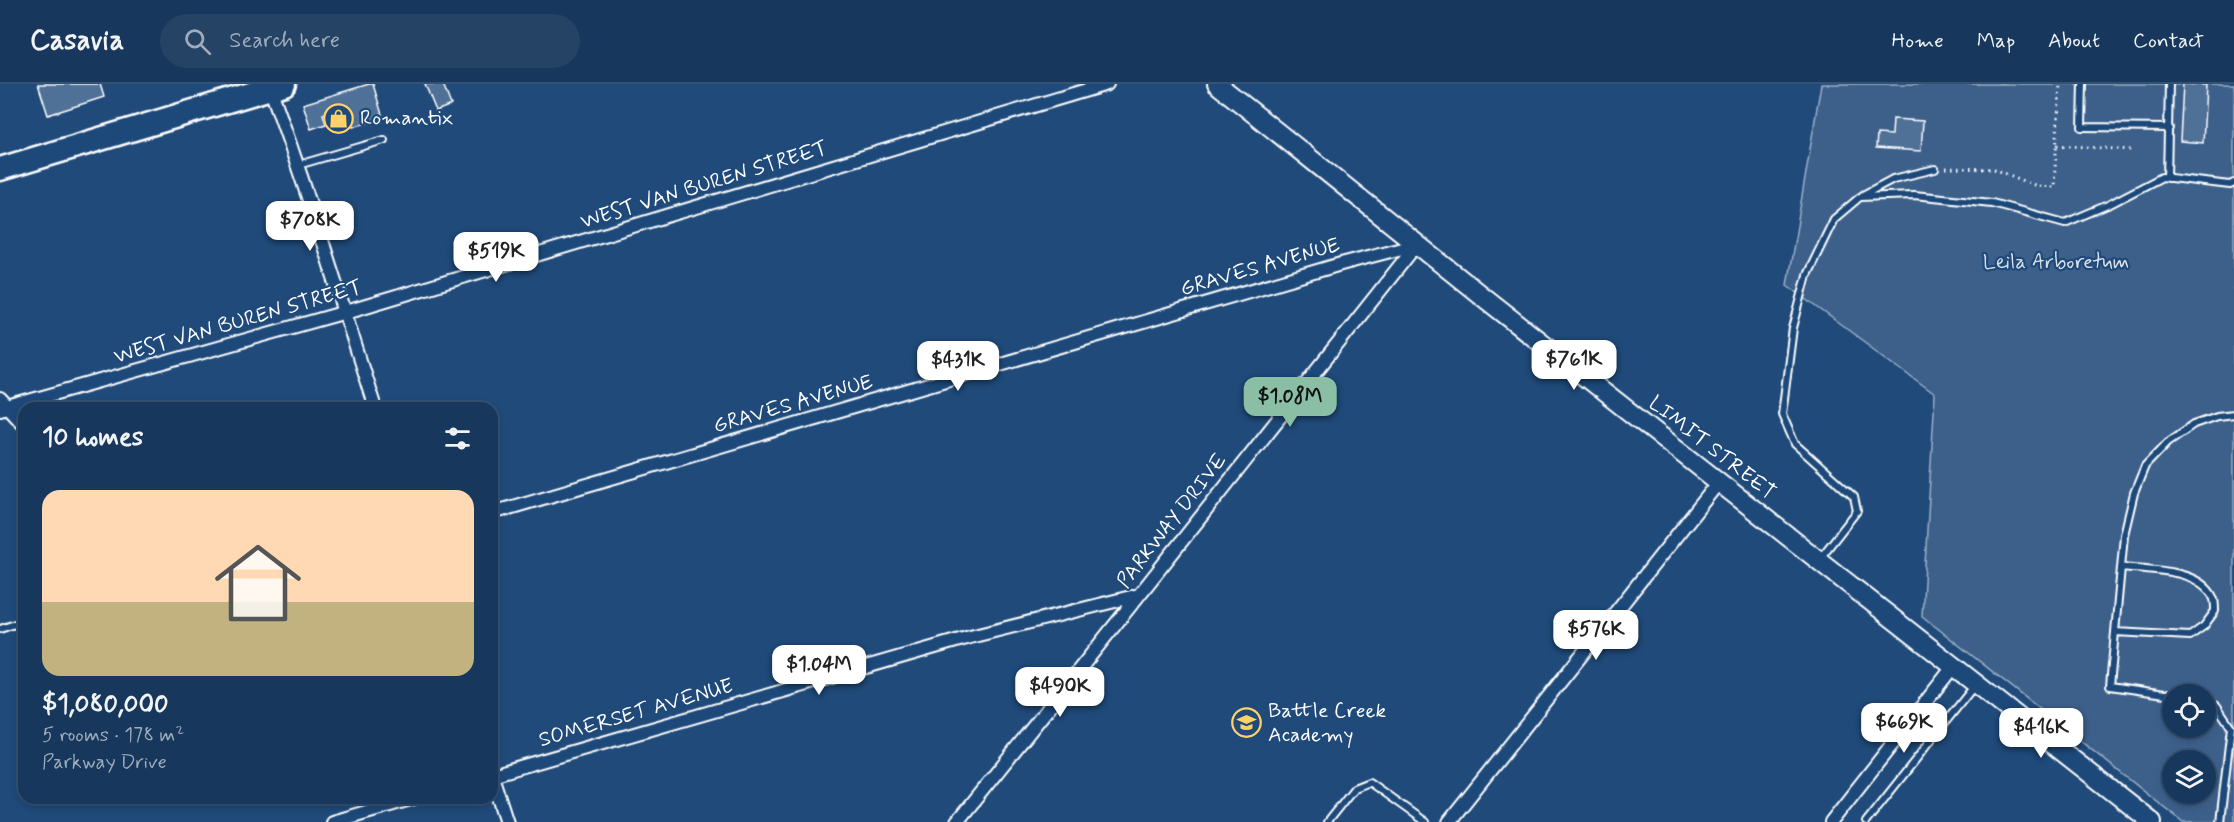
<!DOCTYPE html>
<meta charset="utf-8">
<style>
:root{--surface:#17385c;--page:#244365;--text:#f1f3f6;--muted:#9eacbb;--line:#365272;--accent:#8abfa5}
body{margin:0;font-family:Mynerve,sans-serif;background:var(--page);color:var(--text);height:100vh;display:flex;flex-direction:column;font-size:22px;white-space:nowrap}
*{box-sizing:border-box;margin:0}
p{font-size:20px;color:var(--muted)}
.icon{flex:none;width:33px;height:33px;fill:none;stroke:currentColor;stroke-width:2;stroke-linecap:round;stroke-linejoin:round}
.map{position:relative;flex:1;overflow:hidden}
.panel{position:absolute;left:18px;top:318px;width:480px;height:402px;display:flex;flex-direction:column;background:var(--surface);border-radius:18px;box-shadow:0 3px 9px #0003,0 0 0 2px var(--line)}
.panel>*{flex:none}
.tools{position:absolute;left:2162px;top:600px;display:grid;gap:12px}
.tools a{display:grid;place-items:center;width:54px;height:54px;border-radius:50%;background:var(--surface);box-shadow:0 3px 9px #0003,0 0 0 2px var(--line);font-size:30px}
.price{position:absolute;translate:-50% -51px;padding:0 14px;border-radius:12px;background:#fff;color:#222;font-size:20px;line-height:39px;filter:drop-shadow(0 2px 3px #0008)}
.price::after{content:'';position:absolute;left:50%;top:36px;width:18px;height:14px;margin-left:-9px;background:inherit;clip-path:polygon(0 0,100% 0,50% 100%)}
.price.current{background:var(--accent);color:#111}
ul{padding:0;list-style:none}
li{display:grid;align-content:center;gap:12px;height:318px;padding:0 24px}
li span{display:grid;place-items:center;height:186px;border-radius:18px;color:#555}
li>.icon{margin-inline-start:auto}
span .icon{width:108px;height:108px;fill:#fffc;stroke-width:1}
li b{font-size:26px}
h2{display:flex;justify-content:space-between;align-items:center;height:72px;padding:0 24px;font-size:26px}
header{display:flex;align-items:center;gap:36px;box-sizing:border-box;height:84px;padding:0 30px;background:var(--surface);border-bottom:2px solid var(--line)}
header strong{font-size:28px}
nav{display:flex;gap:33px;margin-inline-start:auto;font-size:21px}
.search{width:420px;height:54px;background:var(--page);display:flex;align-items:center;gap:15px;box-sizing:border-box;padding:0 21px;border-radius:33px;color:var(--muted);font-size:22px}
.map>svg:first-child{display:block}
</style>
<header>
<strong>Casavia</strong>
<div class="search"><svg class="icon" aria-label="search" viewBox="0 0 24 24"><circle cx="10" cy="10" r="6"/><path d="M15 15l6 6"/></svg>Search here</div>
<nav><a>Home</a><a>Map</a><a>About</a><a>Contact</a></nav>
</header>
<div class="map">
<svg width="2234" height="738" viewBox="0 0 2234 738">
<rect width="100%" height="100%" fill="#1f4a7a"/>
<filter id="ink" filterUnits="userSpaceOnUse"><feTurbulence type="fractalNoise" baseFrequency=".0167" numOctaves="2"/><feDisplacementMap in="SourceGraphic" scale="12" xChannelSelector="R" yChannelSelector="G"/><feConvolveMatrix kernelMatrix="1 2 1 2 8 2 1 2 1" color-interpolation-filters="sRGB"/></filter>
<g filter="url(#ink)">
<!-- green -->
<path fill="#3c618b" stroke="#9eb0c5" stroke-width="1.5" fill-rule="evenodd" d="M1821,0H2234V738H2183L1922,532L1935,310L1787,201ZM2172,610H2205V644H2172ZM2172,676H2205V710H2172Z"/>
<!-- building -->
<path fill="#507197" stroke="#fff" stroke-width="1.5" d="M38,0H100L104,13L48,31Z
M369,0H373L383,34L353,43L346,23L323,30L326,40L311,45L303,20Z
M425,0H443L451,21L436,27Z
M2183,0L2206,1L2203,59L2180,57Z
M1893,35L1923,37L1921,67L1876,64L1877,50L1892,51Z"/>
<g fill="none" stroke-linecap="round" stroke-linejoin="round">
<defs>
<path id="lane" d="M2083,0L2082,43L2169,44
M298,81L384,56
M2167,94L2169,0
M1863,111L1893,95L1935,85
M1821,473L1857,427L1854,413L1795,360L1782,330L1793,244L1807,191L1834,135L1860,113L1914,111L1992,119L2065,139L2110,120L2162,93L2230,101L2234,99
M0,545L24,537
M2115,548L2190,552L2204,542L2215,527C2215,523 2215,516 2213,513C2199,484 2148,486 2121,483
M2172,611L2110,602L2124,451L2134,409L2145,382L2168,358L2194,340L2217,332L2234,330
M2205,616L2217,622L2231,643L2220,738
M1327,738L1354,704L1369,698L1425,738
M1866,738L1975,601"/>
<path id="street" d="M270,4C309,110 341,217 375,324
M0,315L24,341
M0,325L346,228L1107,0
M492,429L1341,180L1417,160
M492,691L970,553L1139,511
M492,692L507,738
M332,738L414,714
M957,738L1139,511L1417,160
M1449,738L1719,398
M1831,738L1953,583"/>
<path id="secondary" d="M1217,0L1478,209L2152,738"/>
<path id="highway" d="M0,85L284,0"/>
</defs>
<!-- lane casing -->
<use href="#lane" stroke="#fff" stroke-width="10"/>
<!-- street casing -->
<use href="#street" stroke="#fff" stroke-width="16"/>
<!-- secondary casing -->
<use href="#secondary" stroke="#fff" stroke-width="22"/>
<!-- highway casing -->
<use href="#highway" stroke="#fff" stroke-width="27"/>
<!-- path -->
<path stroke="#fff" stroke-width="3" stroke-dasharray="1.5 4.5" stroke-linecap="butt" d="M2057,61L2131,66
M1946,84L1994,85L2037,102L2054,103L2060,0"/>
<!-- lane -->
<use href="#lane" stroke="#1f4a7a" stroke-width="6"/>
<!-- street -->
<use href="#street" stroke="#1f4a7a" stroke-width="12"/>
<!-- secondary -->
<use href="#secondary" stroke="#1f4a7a" stroke-width="18"/>
<!-- highway -->
<use href="#highway" stroke="#1f4a7a" stroke-width="22"/>
</g>
</g>
<!-- icons -->
<defs>
<symbol id="shop-ring" viewBox="-11 -11 22 22"><circle r="9.5" fill="#1f4a7a" stroke="#ffd166" stroke-width="1.5"/><path d="M-5-2.5h2.3a2.7 3.5 0 0 1 5.4 0H5L5.5 6h-11ZM-1.5-2.5h3a1.5 2.3 0 0 0-3 0Z" fill="#ffd166"/></symbol>
<symbol id="school-ring" viewBox="-11 -11 22 22"><circle r="9.5" fill="#1f4a7a" stroke="#ffd166" stroke-width="1.5"/><path d="M0-5L7-2L0 1L-7-2ZM-4 1L0 2.5L4 1V4Q0 6-4 4Z" fill="#ffd166"/></symbol>
</defs>
<g fill-rule="evenodd">
<use href="#shop-ring" x="322" y="18" width="33" height="33"/>
<use href="#school-ring" x="1230" y="622" width="33" height="33"/>
</g>
<g text-anchor="middle" dominant-baseline="central" stroke-width="4.5" stroke-linejoin="round" paint-order="stroke">
<!-- poi labels -->
<g font-size="21" fill="#fff" stroke="#1f4a7a" text-anchor="start">
<text x="360" y="34">Romantix</text>
<text x="1268" y="627">Battle Creek<tspan x="1268" dy="24">Academy</tspan></text>
</g>
<!-- street labels -->
<g font-size="21" fill="#fff" stroke="#1f4a7a">
<text transform="translate(704 101) rotate(-17)">WEST VAN BUREN STREET</text>
<text transform="translate(1260 183) rotate(-16)">GRAVES AVENUE</text>
<text transform="translate(238 238) rotate(-16)">WEST VAN BUREN STREET</text>
<text transform="translate(793 320) rotate(-16)">GRAVES AVENUE</text>
<text transform="translate(1712 364) rotate(38)">LIMIT STREET</text>
<text transform="translate(1172 437) rotate(-52)">PARKWAY DRIVE</text>
<text transform="translate(636 629) rotate(-16)">SOMERSET AVENUE</text>
</g>
<!-- park labels -->
<g font-size="21" fill="#d8dfe8" stroke="#1f4a7a">
<text x="2056" y="178">Leila Arboretum</text>
</g>
</g>
</svg>
<div class="tools">
<a><svg class="icon" aria-label="locate" viewBox="0 0 24 24"><circle cx="12" cy="12" r="6"/><path d="M12 2v4M12 18v4M2 12h4M18 12h4"/></svg></a>
<a><svg class="icon" aria-label="layers" viewBox="0 0 24 24"><path d="M12 4l9 5-9 5-9-5zM3 14l9 5 9-5"/></svg></a>
</div>
<b class="price" style="left:310px;top:168px">$708K</b>
<b class="price" style="left:496px;top:199px">$519K</b>
<b class="price" style="left:1574px;top:307px">$761K</b>
<b class="price" style="left:958px;top:308px">$431K</b>
<b class="price current" style="left:1290px;top:344px">$1.08M</b>
<b class="price" style="left:1596px;top:577px">$576K</b>
<b class="price" style="left:819px;top:612px">$1.04M</b>
<b class="price" style="left:1060px;top:634px">$490K</b>
<b class="price" style="left:1904px;top:670px">$669K</b>
<b class="price" style="left:2041px;top:675px">$416K</b>
<section class="panel">
<h2>10 homes<svg class="icon" aria-label="filters" viewBox="0 0 24 24"><path d="M4 7h16M4 17h16"/><circle cx="9" cy="7" r="2"/><circle cx="15" cy="17" r="2"/></svg></h2>
<ul>
<li><span style="background:linear-gradient(#ffd9b3 60%,#c2b280 0)"><svg class="icon" aria-label="home" viewBox="0 0 24 24"><path d="M3 11l9-7 9 7M6 9v11h12V9"/></svg></span><div><b>$1,080,000</b><p>5 rooms · 178 m²</p><p>Parkway Drive</p></div></li>
</ul>
</section>
</div>
